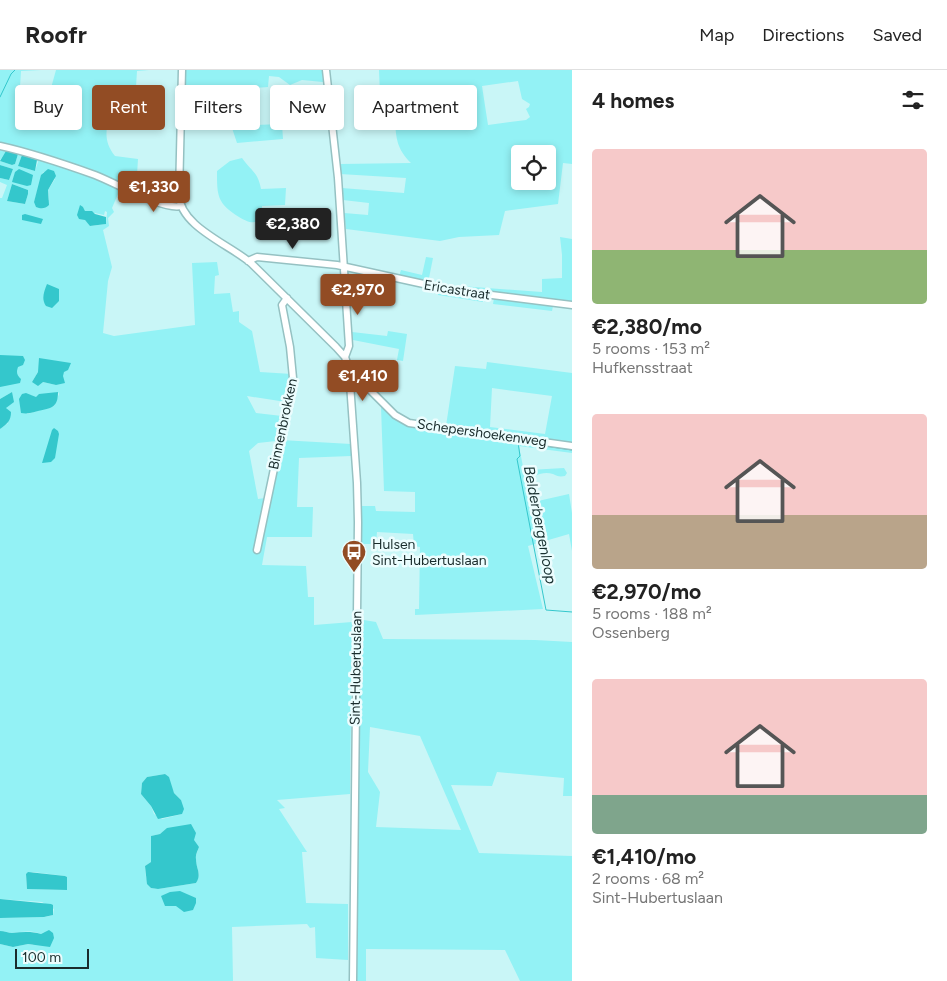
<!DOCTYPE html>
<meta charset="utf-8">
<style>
:root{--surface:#fff;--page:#f2f2f2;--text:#222;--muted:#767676;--line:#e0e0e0;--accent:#924c24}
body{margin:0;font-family:Figtree,sans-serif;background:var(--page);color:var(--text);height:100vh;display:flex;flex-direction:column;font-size:19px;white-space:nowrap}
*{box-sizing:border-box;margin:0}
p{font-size:16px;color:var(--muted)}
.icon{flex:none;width:28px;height:28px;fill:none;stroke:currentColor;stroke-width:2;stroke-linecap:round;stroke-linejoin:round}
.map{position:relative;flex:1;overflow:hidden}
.drawer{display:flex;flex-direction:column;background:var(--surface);width:375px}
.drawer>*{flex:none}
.banner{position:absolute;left:15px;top:15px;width:475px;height:45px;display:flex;gap:10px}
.tools{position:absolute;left:511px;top:75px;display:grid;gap:10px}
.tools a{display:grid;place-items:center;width:45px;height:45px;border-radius:5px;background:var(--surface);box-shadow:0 2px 8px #0003;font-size:25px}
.scale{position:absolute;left:15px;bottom:12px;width:74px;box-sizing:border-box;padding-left:5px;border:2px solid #1a2c2c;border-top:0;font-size:14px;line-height:18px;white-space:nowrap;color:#1a2c2c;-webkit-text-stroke:4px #ecfdfe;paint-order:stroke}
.price{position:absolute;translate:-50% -42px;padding:0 11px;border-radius:5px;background:var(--accent);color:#fff;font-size:16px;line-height:32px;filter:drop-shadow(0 1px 2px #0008)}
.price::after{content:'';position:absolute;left:50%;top:30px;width:15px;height:11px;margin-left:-8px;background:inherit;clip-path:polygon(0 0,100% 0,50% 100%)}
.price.active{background:#222;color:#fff}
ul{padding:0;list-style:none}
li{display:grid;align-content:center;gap:10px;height:265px;padding:0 20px}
li span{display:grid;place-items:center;height:155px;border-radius:5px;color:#555}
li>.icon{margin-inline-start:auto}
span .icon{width:90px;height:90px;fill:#fffc;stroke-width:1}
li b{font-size:21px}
h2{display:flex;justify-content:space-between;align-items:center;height:60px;padding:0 20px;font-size:21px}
.tag{padding:0 18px;border-radius:5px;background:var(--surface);box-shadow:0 2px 8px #0003;font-size:18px;line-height:45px}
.tag.active{background:var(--accent);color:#fff}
header{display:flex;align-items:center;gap:30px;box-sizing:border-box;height:70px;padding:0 25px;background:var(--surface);border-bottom:1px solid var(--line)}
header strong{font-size:24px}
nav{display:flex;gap:28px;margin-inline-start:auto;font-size:18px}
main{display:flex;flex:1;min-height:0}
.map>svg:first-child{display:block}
</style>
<header>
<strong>Roofr</strong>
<nav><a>Map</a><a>Directions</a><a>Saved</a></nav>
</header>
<main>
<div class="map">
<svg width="572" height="911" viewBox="0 0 572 911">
<rect width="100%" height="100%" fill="#c9f6f7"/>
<!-- green -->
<path fill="#93f2f5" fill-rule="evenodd" d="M0,0H41L21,1L20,17L51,18L56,0H149L137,1L136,17L130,18V31L115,32C108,51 100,68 115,86L138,89L136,121L97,105L0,74Z
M186,0H322L323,12L302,10L290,15L279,7L269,6L268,17L253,18L255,55L282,54L283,69L237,73L232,58L227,35H185Z
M379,0H572V94L563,93L558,134L505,141L499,165L459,167L440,171L346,159L344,143L368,145L369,133L343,130L342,118L404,123L406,108L340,104V94L411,93C397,79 396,69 395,50L385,45L386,38H390V32L383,31V25H380ZM518,11L522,29L530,34L529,37L526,39L530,47L526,50L488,55L482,16ZM520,84H548V111H520Z
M0,78L35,87L121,117L112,138L114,142L108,148L109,156L103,160L112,197L108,211L103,263L114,266L195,255L192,193L217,192L219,205L215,206L214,224L230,223L233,242L239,241V252L252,261L260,302L292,304L286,332L247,326L256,343L282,346L276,371L258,373L249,381L258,429L265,428L281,370L351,374V386L299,388L297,437H313L312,467H267L262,495L306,496L308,527H314V555L352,552L350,724L277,730L285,738L279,739L307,782H302L306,833L348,834V890L316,888L315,857L310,858L307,854L232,857L233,911H0V874L13,877L28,874L33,875L44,862L41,864C30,860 23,862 12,863C9,863 4,861 0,861V848L45,847L53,845L54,839L42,832L0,829V359L8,353V341L6,338L12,327V322L0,329V128H2L7,115L0,112V108L9,110L13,99L0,95V91L12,95L15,94L18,84L6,82L0,90ZM22,85L36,89L38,92L35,101L18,96ZM43,102L55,109L48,120L49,130L34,132ZM12,114L28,120V124L25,134L7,131ZM83,137L85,141L104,145L105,141L107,142L106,154L91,156L85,150ZM38,302H64L56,315L43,312H32ZM58,322L59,324L54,336L27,344L31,325L36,328ZM165,704L174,723L181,730L182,744L162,749L154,744L151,736L141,724L142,713L147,707ZM168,758L199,777L195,788L199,805L196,813L158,819L151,818L146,807L145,796L151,792V766L160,764ZM33,802L65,806L67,807L66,820L27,819L26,804Z
M242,88C251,101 258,102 261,119L286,118L285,135L262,136V146L257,152C249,153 246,151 239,147C217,133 217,126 217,101L230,91Z
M560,167L572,169V233L448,217L447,215L542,222V209L562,208V185Z
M426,187L433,188L428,213L399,206L401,200L422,205Z
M438,221L483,227V232L438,225Z
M494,228L553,236L552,241L493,234Z
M388,261L407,264L403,291L397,290L399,279L353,270L352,262L387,266Z
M487,292L572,303V373L446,356L455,296L486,299ZM492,318L552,326L545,364L490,357Z
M381,337L392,347L413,356L572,378V383L519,376L524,402L529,400L564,398L567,403L565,406C559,407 557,406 553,404C542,401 534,406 525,411L529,433L569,424L572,443V481L569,464L528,476L543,539L415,545V539H419L420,477L414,476L413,464L377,462L376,474H360L361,436H375L376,441L415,442V422L384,421Z
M358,549L376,552L383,569L535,570L572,572V726H563L564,708L497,702L492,716L451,715L479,783L572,786V911H520L505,880L366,879V911H356ZM370,657L420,666L461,760L376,757L380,722L368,702Z"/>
<!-- water -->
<path fill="#34c7cc" d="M6,81H8L18,84L15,94L12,95L0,91Z
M22,85L37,90L35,101L18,96Z
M0,95L13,99L9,110L0,108Z
M19,99L33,105L31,115L27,116L12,112L15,102Z
M48,99L54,101L56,106L48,120L49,135C45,139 41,139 36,137L34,132L41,105Z
M12,114L28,120V124L25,134L7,131Z
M80,135L83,137L85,141H92L95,144L106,147V154L90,156L85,150L79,149L77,145Z
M25,144L43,149L41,154L22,150V145Z
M47,214L59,219V231L52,238L46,236C41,229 44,222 47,214Z
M0,285L23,286L25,290L23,295L18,297C16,303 17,305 21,309L20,313L0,317Z
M39,288L71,293L68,300L64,302L63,306L65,313L56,315L43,312L38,316L32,312L38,302Z
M12,322L14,332L6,338L11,342C11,351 7,354 0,359V329Z
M58,322C58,338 51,338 38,341C31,343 27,344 21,343L19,329L22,324L26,323L36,327L39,324Z
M54,358L58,361L59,364L55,388L51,392L42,393L52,360Z
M165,704L169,707L174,723L181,730L184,739L182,744L158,749L151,736L141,724L142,713L147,707Z
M191,754L196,763L194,770L199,777C198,780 195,785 196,789C196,799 202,804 196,813L158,819L151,818L147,814L145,796L151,792V766L160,764L167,758Z
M28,802L65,806L67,807V820L27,819L26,804Z
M180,821L196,828V833L193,840L184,842L176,836H165L161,826L170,822Z
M0,829L51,834L53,835V845L44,847L0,848Z
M49,860L53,863L54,868L50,877L28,874L13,877L0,874V861C4,861 9,863 12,863C22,862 31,861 41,864Z"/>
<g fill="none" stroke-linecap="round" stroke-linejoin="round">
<!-- stream -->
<path stroke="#34c7cc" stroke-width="1" d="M0,27L11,4L15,0
M572,380L518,372L520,386L517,389L546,540L572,542"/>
<defs>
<path id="minor" d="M182,0L179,125C180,157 231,175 252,194L336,277L345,287L349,299L357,413L358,452L353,911
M326,0L338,108L349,276L345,287
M0,76C32,83 64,94 95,105C116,113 162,140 181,136
M248,191L257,187L337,195L451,220L572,235
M350,305L358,308L395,345L409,353L572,376
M257,480L293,308L290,277L282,235L287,228"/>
</defs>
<!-- minor casing -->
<use href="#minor" stroke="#95c1c2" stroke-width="9"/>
<!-- minor -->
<use href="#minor" stroke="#fff" stroke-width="6"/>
</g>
<!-- icons -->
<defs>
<symbol id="bus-pin" viewBox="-11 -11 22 30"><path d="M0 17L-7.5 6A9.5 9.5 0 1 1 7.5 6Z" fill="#924c24" stroke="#ecfdfe"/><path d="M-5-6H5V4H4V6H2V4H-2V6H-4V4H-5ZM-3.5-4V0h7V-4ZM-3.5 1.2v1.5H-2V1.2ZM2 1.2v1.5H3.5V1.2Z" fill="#fff"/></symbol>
</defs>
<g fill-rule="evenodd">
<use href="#bus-pin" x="340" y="468" width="28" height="38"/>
</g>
<g text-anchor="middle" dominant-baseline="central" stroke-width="5" stroke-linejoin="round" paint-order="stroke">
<!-- street labels -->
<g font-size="14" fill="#1a2c2c" stroke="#ecfdfe">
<text transform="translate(457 220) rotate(9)">Ericastraat</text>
<text transform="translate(283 354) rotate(-78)">Binnenbrokken</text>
<text transform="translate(482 363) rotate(8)">Schepershoekenweg</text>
<text transform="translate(356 598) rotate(-89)">Sint-Hubertuslaan</text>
</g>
<!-- poi labels -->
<g font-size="14" fill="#1a2c2c" stroke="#ecfdfe" text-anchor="start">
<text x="372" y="474">Hulsen<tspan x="372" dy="16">Sint-Hubertuslaan</tspan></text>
</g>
<!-- water labels -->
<g font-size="15" font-style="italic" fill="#183030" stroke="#ecfdfe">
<text transform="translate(540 455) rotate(79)">Belderbergenloop</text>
</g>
</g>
</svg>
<div class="tools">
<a><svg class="icon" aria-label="locate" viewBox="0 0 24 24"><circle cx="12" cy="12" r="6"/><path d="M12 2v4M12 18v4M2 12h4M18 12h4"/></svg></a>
</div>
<div class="scale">100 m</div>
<b class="price" style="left:154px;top:143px">€1,330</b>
<b class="price active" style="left:293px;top:180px">€2,380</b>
<b class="price" style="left:358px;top:246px">€2,970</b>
<b class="price" style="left:363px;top:332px">€1,410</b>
<div class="banner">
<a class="tag">Buy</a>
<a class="tag active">Rent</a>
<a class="tag">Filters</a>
<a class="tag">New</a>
<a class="tag">Apartment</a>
</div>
</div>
<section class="drawer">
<h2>4 homes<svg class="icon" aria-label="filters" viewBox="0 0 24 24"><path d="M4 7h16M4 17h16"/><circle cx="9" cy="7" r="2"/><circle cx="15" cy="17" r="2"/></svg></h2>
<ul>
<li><span style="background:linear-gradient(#f6c9c9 65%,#8fb573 0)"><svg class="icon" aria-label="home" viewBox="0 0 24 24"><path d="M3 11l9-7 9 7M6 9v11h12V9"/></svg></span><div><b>€2,380/mo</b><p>5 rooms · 153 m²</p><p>Hufkensstraat</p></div></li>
<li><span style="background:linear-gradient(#f6c9c9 65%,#b9a48a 0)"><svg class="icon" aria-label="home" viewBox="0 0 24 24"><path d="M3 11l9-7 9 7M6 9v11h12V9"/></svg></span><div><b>€2,970/mo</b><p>5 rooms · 188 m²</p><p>Ossenberg</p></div></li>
<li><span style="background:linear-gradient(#f6c9c9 75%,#7fa58c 0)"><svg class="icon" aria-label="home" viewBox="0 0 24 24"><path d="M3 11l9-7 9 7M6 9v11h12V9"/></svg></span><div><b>€1,410/mo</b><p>2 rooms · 68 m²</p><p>Sint-Hubertuslaan</p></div></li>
</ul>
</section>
</main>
